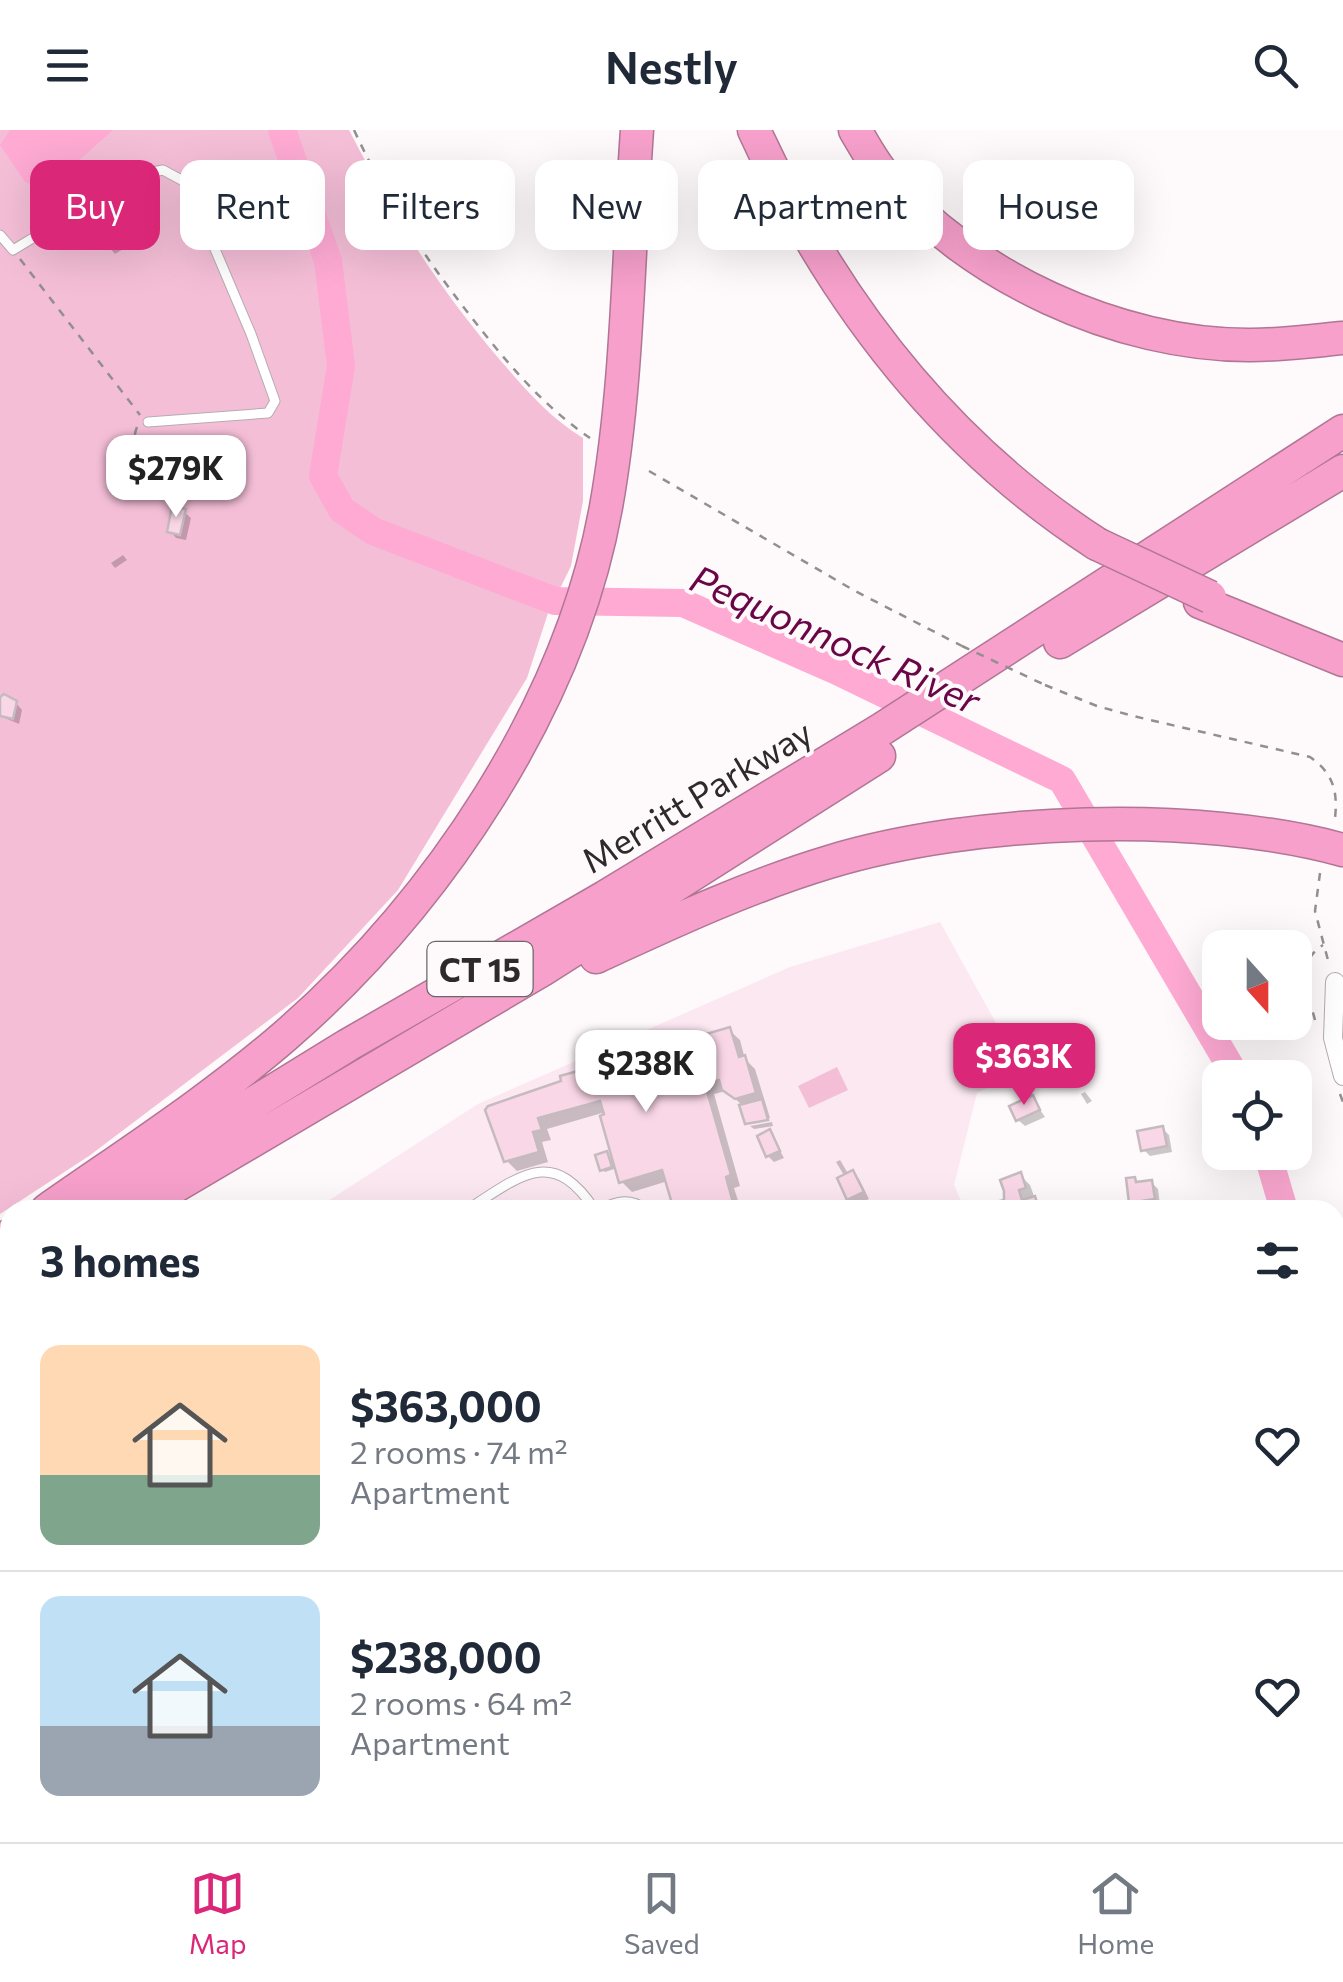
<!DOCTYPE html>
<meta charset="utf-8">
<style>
:root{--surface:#fff;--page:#f6f6f7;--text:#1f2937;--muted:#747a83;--line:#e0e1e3;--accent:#db2777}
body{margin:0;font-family:Commissioner,sans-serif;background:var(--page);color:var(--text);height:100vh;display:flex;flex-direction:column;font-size:38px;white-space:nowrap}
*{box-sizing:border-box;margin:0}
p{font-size:32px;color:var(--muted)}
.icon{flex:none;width:55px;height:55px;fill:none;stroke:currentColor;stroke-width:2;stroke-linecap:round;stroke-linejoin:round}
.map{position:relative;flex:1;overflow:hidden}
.details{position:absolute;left:0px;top:1070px;width:1345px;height:642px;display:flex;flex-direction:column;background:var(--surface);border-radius:30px 30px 0 0;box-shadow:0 10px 40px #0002}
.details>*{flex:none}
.top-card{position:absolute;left:30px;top:30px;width:1285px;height:90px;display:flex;gap:20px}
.needle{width:65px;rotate:159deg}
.controls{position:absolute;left:1202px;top:800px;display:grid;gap:20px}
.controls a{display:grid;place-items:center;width:110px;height:110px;border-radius:20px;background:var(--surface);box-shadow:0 10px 40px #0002;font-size:50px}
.price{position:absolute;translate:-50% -85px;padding:0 22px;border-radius:20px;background:#fff;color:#222;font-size:32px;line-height:65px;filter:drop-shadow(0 2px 5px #0008)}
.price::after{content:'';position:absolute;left:50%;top:60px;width:30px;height:22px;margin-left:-15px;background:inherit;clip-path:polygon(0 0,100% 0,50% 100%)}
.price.active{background:var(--accent);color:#fff}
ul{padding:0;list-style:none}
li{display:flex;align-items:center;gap:30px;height:250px;padding:0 40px}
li+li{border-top:2px solid var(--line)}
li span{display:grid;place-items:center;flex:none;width:280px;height:200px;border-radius:20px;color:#555}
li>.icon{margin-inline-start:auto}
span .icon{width:120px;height:120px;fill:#fffc;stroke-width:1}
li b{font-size:42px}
h2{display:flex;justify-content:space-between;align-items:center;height:120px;padding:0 40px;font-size:42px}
.chip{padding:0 35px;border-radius:20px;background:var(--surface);box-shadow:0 10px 40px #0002;font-size:35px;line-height:90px}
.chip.active{background:var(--accent);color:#fff}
header{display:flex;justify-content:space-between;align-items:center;height:130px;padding:0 40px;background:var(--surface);font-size:45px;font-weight:600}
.tab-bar{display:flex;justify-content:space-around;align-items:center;height:140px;border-top:2px solid var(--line);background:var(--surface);font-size:28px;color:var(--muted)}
.tab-bar a{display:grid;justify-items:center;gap:5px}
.tab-bar .active{color:var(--accent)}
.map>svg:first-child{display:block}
</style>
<header><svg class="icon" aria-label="menu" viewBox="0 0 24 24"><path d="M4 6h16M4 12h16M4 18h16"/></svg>Nestly<svg class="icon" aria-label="search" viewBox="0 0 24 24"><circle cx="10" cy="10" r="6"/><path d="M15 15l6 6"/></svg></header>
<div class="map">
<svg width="1343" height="1712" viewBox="0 0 1343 1712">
<rect width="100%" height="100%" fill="#fef9fb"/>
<!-- built -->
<path fill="#fce8f1" d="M940,792L1022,940L977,963L954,1055L965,1080H314L478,974L790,837Z"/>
<!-- green -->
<path fill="#f4bed7" d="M0,0H349C393,86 437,156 500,230C526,260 549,287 583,308V371L571,436L548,483L527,548L398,760L298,868L89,1026L0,1084Z
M837,937L848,960L809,978L798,956Z
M1335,1541L1343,1549V1712H1248L1235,1703L1335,1702Z"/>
<!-- water -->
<path fill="#feaad3" d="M10,0H113L68,40L37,57L25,52L0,15Z
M1049,1703H1212L1226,1705L1232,1712H1051Z"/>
<!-- shadow -->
<path fill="#0003" d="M108,87L128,116L115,124L109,117Z
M184,382L191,388L186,410L176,408L170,401Z
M123,425L127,430L115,438L111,433Z
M0,569L16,573L22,580L19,594L0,586Z
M729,900L740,910L745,929L755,939L770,988L748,994L741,974L726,961L714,964L740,1056L734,1058L741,1080H676L668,1051L632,1062L621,1051L617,1038L605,1042L602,1040L606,1024L616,1034L602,983L547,999L551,1010L542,1012L548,1032L517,1041L507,1031L488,981L634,924L639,929Z
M1085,962L1092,971L1087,974L1081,964Z
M1032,968L1045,987L1025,996L1018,990Z
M772,992L773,996L754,999L750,996Z
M1163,999L1169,1005L1172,1022L1150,1026L1144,1020Z
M770,1002L784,1028L774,1032L768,1026Z
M840,1030L849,1045L853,1043L859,1049L869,1069L856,1075L849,1069L845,1047L836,1032Z
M1020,1045L1030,1055L1035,1069L1045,1080L1004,1077Z
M1134,1049L1139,1054L1151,1052L1158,1059L1160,1075L1138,1079L1132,1072Z
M606,1702H627L629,1712H610Z
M942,1702H968L971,1712H945Z"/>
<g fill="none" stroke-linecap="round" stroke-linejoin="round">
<!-- river -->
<path stroke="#feaad3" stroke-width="28" d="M282,0L328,131L341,236L323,346L342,380L373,401L555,471L683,473L837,541L1062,650L1237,948
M1267,1022L1284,1080
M1335,1546L1343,1558"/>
</g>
<!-- building -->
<path fill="#fad7e7" stroke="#c5bbbf" stroke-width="2.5" d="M109,84L123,109L107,119L92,93Z
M172,376L186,379L180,405L167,402Z
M4,564L17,571L13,589L0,586V567Z
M730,897L739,927L745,925L756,963L735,969L722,960L719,950L705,954L731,1045L726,1047L735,1080H674L662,1040L619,1053L600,986L604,984L600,971L538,988L542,1000L533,1002L539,1022L504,1032L485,980L488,976L561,951L560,946L596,936V932L635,921L637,927L641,926V923Z
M1033,965L1040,980L1016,991L1009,976Z
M762,969L768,990L745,994L739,975Z
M1163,996L1167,1016L1141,1021L1137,1001Z
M770,999L780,1021L766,1027L757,1006Z
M607,1021L612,1037L600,1041L595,1025Z
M853,1040L864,1062L847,1070L837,1048Z
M1021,1042L1026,1058L1019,1060L1022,1070L1035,1066L1039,1080L1002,1079L1000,1071L1004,1070V1061L1000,1050Z
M1135,1047L1136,1052L1152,1050L1155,1069L1129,1073L1126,1048Z
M249,1702H279L280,1712H249Z
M940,1702H962L965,1712H942Z"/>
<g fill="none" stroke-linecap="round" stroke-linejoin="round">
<defs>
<path id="service" d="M0,105L13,120L137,45L163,40L187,53L251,204L275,271L268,283L148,292
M475,1080L476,1074C527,1040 556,1021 595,1080
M535,1080H548
M600,1080C617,1070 631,1068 647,1080
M1335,1333L1343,1324
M0,1349L10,1357
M1335,1353L1343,1358
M0,1498L10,1477"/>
<path id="minor" d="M1335,852L1333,908L1343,946
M1335,1620L1343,1610
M0,1675H10
M550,1702L552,1712
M890,1702L894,1712
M1261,1702L1272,1712
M191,1712V1702
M1331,1712L1343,1702"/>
<path id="secondary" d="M1335,1224L1343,1228
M0,1273L10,1274"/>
<path id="motorway" d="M754,0C831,168 941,313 1097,414
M855,0C864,15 873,32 884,45C968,146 1119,216 1251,215C1282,215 1312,211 1343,208
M1200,472L1343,530
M1060,512L1343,341
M596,827C672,792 749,756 829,732C974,688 1197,680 1343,720
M47,1080C127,1024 211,970 285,906C437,774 570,577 606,377C628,254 628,125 637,0
M79,1080L348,915L605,767L882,599L1343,301
M135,1080L542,840L879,626
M0,1112L10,1105
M0,1158L10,1152"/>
</defs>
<!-- service casing -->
<use href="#service" stroke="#b6acb0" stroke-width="11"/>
<!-- minor casing -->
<use href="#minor" stroke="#b6acb0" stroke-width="20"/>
<!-- secondary casing -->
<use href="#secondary" stroke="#b6acb0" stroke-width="28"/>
<!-- motorway casing -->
<use href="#motorway" stroke="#b07693" stroke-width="35"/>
<!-- path -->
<path stroke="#938e90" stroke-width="2.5" stroke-dasharray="8 8" stroke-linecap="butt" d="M354,0C388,73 423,125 472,188C507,233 543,276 590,308
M20,129L140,285
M137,297C129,316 143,327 155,341
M649,341L855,461L962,516
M1045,555L1097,576L1133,586L1310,627C1333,643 1338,661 1335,688
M1320,743L1315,781L1329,834
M1315,890C1308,863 1294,833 1323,815
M1340,964L1343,972
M1335,1251L1343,1256"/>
<!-- service -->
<use href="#service" stroke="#fff" stroke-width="9"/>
<!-- minor -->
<use href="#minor" stroke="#fff" stroke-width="18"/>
<!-- secondary -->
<use href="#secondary" stroke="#fff" stroke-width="25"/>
<!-- motorway -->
<use href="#motorway" stroke="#f6a0cb" stroke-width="32"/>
<defs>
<path id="motorway-bridge" d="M1097,414L1210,467"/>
</defs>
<!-- motorway-bridge casing -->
<use href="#motorway-bridge" stroke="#b07693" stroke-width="35" stroke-linecap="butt"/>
<!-- path-bridge -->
<path stroke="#938e90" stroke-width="2.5" stroke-dasharray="8 8" stroke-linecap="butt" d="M962,516L1045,555"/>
<!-- motorway-bridge -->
<use href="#motorway-bridge" stroke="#f6a0cb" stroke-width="32"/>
</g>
<g text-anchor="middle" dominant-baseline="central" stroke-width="8" stroke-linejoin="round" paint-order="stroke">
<!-- shield labels -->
<rect fill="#fef9fb" stroke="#6c6769" stroke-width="2.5" x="427.5" y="812" width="105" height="54" rx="8"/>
<g font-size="32" font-weight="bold" fill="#2e292b">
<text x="480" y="839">CT 15</text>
</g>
<!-- street labels -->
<g font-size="35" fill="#2e292b" stroke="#fef9fb">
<text transform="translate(696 665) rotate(-31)">Merritt Parkway</text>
</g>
<!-- water labels -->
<g font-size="38" font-style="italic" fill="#6a0646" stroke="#fef9fb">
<text transform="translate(836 508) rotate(24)">Pequonnock River</text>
</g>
</g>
</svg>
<div class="controls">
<a><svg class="needle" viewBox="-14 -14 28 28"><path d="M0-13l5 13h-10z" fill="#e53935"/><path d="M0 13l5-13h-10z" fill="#747a83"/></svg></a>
<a><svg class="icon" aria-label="locate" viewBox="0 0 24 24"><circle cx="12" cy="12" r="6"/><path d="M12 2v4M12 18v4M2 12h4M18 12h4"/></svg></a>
</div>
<b class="price" style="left:176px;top:390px">$279K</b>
<b class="price active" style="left:1024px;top:978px">$363K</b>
<b class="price" style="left:646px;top:985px">$238K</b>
<div class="top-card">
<a class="chip active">Buy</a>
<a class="chip">Rent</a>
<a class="chip">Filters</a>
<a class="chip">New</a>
<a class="chip">Apartment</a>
<a class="chip">House</a>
</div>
<section class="details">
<h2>3 homes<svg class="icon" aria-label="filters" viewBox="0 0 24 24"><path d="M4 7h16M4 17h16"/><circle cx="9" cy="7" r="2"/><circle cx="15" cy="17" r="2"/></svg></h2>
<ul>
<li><span style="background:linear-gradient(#ffd9b3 65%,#7fa58c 0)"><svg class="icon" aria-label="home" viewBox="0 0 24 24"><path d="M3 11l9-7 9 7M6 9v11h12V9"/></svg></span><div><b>$363,000</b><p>2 rooms · 74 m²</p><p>Apartment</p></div><svg class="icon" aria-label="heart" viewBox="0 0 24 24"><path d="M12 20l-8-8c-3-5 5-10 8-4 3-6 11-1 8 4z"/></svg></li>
<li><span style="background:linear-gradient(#bfe0f5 65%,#9aa5b1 0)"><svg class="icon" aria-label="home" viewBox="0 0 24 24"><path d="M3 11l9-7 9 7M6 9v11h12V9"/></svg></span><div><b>$238,000</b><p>2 rooms · 64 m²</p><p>Apartment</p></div><svg class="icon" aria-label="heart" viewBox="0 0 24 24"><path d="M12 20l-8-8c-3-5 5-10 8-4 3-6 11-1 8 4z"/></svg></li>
</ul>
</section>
</div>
<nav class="tab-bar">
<a class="active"><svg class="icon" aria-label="map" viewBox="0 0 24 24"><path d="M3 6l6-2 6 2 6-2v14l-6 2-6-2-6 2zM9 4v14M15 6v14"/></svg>Map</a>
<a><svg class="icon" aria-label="saved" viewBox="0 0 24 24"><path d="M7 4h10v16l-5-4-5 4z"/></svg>Saved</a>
<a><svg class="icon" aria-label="home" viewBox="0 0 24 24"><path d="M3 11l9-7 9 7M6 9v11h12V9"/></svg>Home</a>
</nav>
